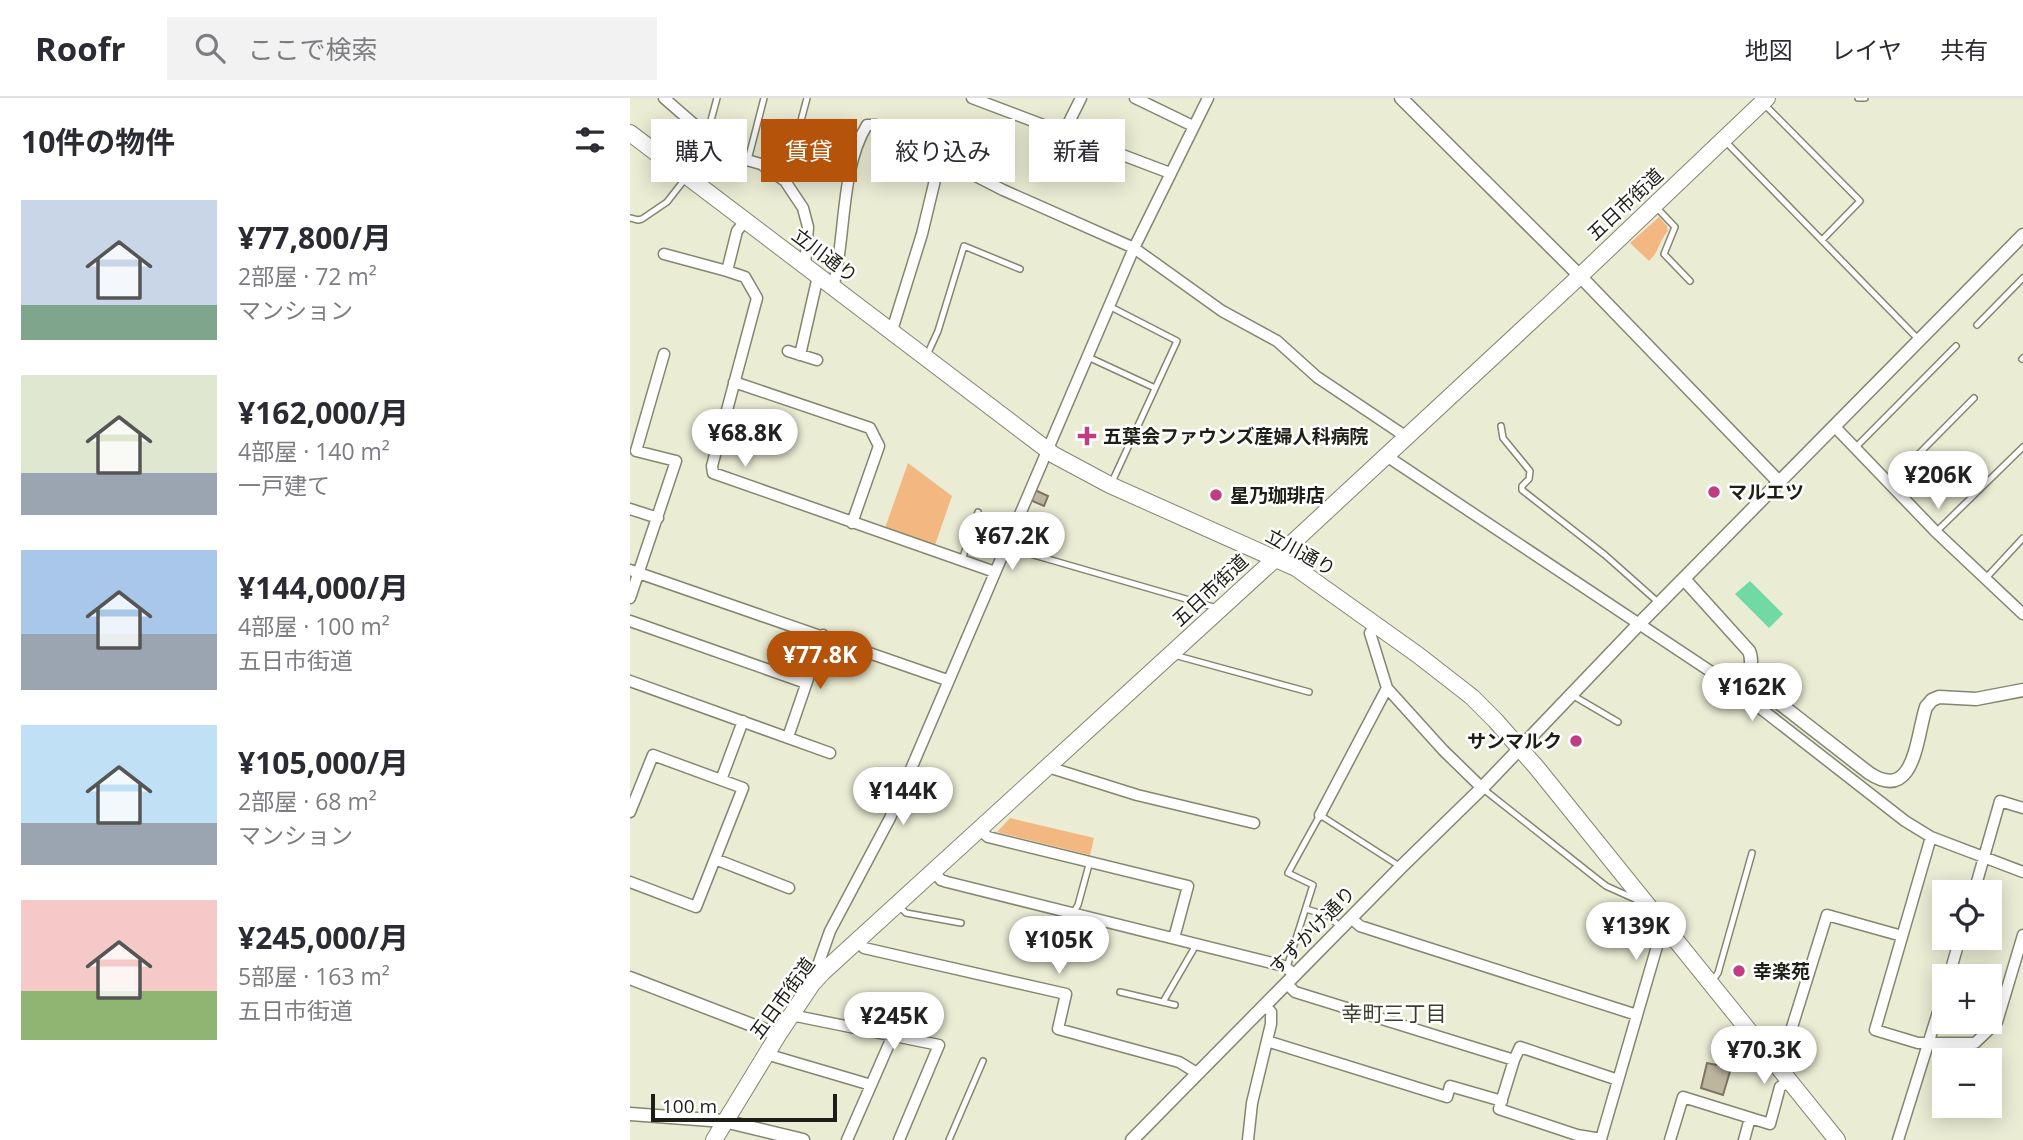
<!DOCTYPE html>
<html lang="ja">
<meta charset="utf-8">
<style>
:root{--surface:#fff;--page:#f2f2f3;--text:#2b2b33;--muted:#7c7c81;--line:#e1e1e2;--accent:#b45309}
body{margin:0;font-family:"Open Sans","Noto Sans JP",sans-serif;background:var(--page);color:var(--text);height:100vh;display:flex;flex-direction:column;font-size:26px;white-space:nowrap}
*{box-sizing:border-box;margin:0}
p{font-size:23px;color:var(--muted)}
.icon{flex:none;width:38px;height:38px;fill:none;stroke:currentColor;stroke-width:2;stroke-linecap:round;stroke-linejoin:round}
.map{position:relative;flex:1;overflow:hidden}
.side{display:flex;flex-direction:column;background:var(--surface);width:630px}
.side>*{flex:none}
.banner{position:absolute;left:21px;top:21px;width:665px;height:63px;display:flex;gap:14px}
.tools{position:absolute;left:1302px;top:782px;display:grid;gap:14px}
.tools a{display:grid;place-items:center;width:70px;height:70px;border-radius:0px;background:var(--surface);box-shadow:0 4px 18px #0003;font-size:35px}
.scale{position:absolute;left:21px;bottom:18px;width:186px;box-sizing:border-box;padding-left:7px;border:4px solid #1d1e15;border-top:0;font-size:19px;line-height:24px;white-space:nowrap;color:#1d1e15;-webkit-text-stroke:5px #fff;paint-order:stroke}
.price{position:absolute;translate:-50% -60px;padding:0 16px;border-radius:24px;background:#fff;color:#222;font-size:23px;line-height:46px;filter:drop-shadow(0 2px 4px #0008)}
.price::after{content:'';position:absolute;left:50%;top:42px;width:21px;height:16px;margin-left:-10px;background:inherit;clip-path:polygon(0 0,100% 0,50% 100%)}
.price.on{background:var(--accent);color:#fff}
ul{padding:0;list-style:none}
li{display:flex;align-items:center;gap:21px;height:175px;padding:0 21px}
li span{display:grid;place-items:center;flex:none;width:196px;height:140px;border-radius:0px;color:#555}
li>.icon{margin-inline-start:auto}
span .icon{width:84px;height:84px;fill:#fffc;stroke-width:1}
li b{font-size:30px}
h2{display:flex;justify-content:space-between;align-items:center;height:84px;padding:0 21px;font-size:30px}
.pill{padding:0 24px;border-radius:0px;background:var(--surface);box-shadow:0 4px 18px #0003;font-size:24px;line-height:63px}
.pill.on{background:var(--accent);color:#fff}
header{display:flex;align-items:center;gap:42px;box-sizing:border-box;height:98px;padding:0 35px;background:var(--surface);border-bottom:2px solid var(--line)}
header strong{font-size:33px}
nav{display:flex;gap:38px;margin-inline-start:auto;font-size:24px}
.search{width:490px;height:63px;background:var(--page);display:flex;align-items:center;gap:18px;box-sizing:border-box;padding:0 24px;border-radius:0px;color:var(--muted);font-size:26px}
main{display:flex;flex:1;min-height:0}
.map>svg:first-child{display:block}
</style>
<header>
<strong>Roofr</strong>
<div class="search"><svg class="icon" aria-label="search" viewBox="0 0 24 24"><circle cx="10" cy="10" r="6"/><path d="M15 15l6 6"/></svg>ここで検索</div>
<nav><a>地図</a><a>レイヤ</a><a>共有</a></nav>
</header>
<main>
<section class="side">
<h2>10件の物件<svg class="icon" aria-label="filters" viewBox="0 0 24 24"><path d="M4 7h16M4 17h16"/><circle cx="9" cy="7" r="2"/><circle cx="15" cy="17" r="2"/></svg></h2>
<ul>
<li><span style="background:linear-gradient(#c9d6e8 75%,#7fa58c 0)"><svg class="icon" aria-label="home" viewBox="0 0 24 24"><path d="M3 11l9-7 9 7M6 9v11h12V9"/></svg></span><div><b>¥77,800/月</b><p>2部屋 · 72 m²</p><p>マンション</p></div></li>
<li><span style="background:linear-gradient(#dfe7d0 70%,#9aa5b1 0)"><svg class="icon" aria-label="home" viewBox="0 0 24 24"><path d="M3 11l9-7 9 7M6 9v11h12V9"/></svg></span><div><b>¥162,000/月</b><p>4部屋 · 140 m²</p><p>一戸建て</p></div></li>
<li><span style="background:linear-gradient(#a9c7e8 60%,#9aa5b1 0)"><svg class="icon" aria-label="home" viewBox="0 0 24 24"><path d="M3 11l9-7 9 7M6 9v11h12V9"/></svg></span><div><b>¥144,000/月</b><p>4部屋 · 100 m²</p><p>五日市街道</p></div></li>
<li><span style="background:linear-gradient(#bfe0f5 70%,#9aa5b1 0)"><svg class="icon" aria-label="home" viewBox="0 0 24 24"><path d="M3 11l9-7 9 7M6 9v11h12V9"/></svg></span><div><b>¥105,000/月</b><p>2部屋 · 68 m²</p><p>マンション</p></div></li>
<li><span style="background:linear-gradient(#f6c9c9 65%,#8fb573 0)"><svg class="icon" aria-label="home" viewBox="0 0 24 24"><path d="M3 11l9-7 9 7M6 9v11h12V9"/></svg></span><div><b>¥245,000/月</b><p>5部屋 · 163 m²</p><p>五日市街道</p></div></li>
</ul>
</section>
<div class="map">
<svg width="1393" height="1042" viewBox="0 0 1393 1042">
<rect width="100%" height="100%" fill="#eaecd4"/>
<!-- green -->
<path fill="#f3b882" d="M1029,119L1037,128L1038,133C1029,143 1029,154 1019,163L1000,145Z
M278,365L322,398L305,447L255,430Z
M380,720L464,740L460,757L367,734Z"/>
<!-- water -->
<path fill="#71daa4" d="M1120,483L1153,516L1139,530L1105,496Z"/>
<!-- building -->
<path fill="#beb59f" stroke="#7e7560" stroke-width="2" d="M405,392L418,398L414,408L400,402Z
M1077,965L1101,970L1093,997L1071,990Z"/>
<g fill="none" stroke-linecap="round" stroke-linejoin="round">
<defs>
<path id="service" d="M1228,0H1235
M1133,5L1230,103L1192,142
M77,37L87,0
M1096,44L1289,242
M118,62L134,0
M155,83L177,0
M1026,109L1045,129L1034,156L1060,183
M0,120L8,122L12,121L37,104L55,81
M479,208L547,243L482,384
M1347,227L1393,180
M297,257L308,233L334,148L390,171
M458,259L525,290
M1392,261L1393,260
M871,328L873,340L900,373L899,381L892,388V392L975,457L1029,505
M1225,350L1326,248
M1260,385L1344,300
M1306,434L1393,349
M376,449L587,510
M332,462L348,414
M1356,480L1393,440
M544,557L679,594
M942,597L988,624
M852,690L976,788L1005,801
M270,809L276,815L331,825
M676,811L699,818L709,828
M427,865L438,823L448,807L460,763
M657,869L683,787L658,775L690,717L771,769
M1083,882L1088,875L1122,755
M490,894L545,907
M533,904L566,847
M319,1042L353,963"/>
<path id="minor" d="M34,0L89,48L113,61L131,66L155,83L173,110L178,129L175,168
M342,0L540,75
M505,0L563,28
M434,34L451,0
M115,123L107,133L97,173L115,179L127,200L82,368L83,375L365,474
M34,156L97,173
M203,190C216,140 210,71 237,27H246L373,92L504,150L592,213L647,243L687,279L775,338
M260,232L264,226L292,136L310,61
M158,253L187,262
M170,257L188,178
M104,284L240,330L249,348L222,425
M1204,328L1306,434L1393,516
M755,357L1098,585L1275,723L1301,739L1393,774
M0,411L28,420
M0,472L317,582
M0,500L46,363L6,353L34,256
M0,523L176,585
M746,526L740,535L757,590L813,652L852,690
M0,583L200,655
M158,639L193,537
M418,669L507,697L624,725
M91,682L113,623
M0,714L23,657L113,690L66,809L0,784
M690,717L757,590
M349,731L358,739L558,788L544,840
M1301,739L1245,932L1288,945H1345L1367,924L1393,837
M85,761L159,790
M304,774L311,782L317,784L654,868L664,876
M1344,794L1370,703L1393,710
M721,820L730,828L736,830L1007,917
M228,843L234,850L436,896L428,931L549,964L567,975
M193,874L188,867L200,833L260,720L504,150L578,0
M1319,878L1330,840
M656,885L665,894L884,962L890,949L988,982
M161,917L309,947L269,1042
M637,943L817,999L820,988L872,1003
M136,956L241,987
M884,962L869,1011L947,1037L971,1041L1030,838L1038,832
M1145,966L1153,958L1197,817L1272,838
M217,1042L263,937
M618,1042L622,1005L641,926V914L635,908
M1040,1042L1053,999L1140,1026L1150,989L1159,983
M1114,1042L1120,1020
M1268,1042L1314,895"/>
<path id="tertiary" d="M771,0L950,178L1149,384
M1054,481L1119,553C1124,563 1118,572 1122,584L1239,675C1285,705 1286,640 1296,609L1302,602L1309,599L1346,601L1393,592
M0,880L148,937
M0,1016L94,1023L173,1042
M502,1042L771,769L852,690L1008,527L1393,137"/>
<path id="primary" d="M0,35L424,357L480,387L666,470L788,557L842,599L865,622L907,670L1207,1042
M84,1042L148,937L182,886L193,874L645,461L950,178L1137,0"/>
</defs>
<!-- service casing -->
<use href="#service" stroke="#848670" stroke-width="8"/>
<!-- minor casing -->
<use href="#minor" stroke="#848670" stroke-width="13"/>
<!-- tertiary casing -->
<use href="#tertiary" stroke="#848670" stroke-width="15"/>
<!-- primary casing -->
<use href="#primary" stroke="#848670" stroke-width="18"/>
<!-- service -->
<use href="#service" stroke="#fff" stroke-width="5"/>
<!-- minor -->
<use href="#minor" stroke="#fff" stroke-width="10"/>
<!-- tertiary -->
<use href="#tertiary" stroke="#fff" stroke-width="12"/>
<!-- primary -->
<use href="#primary" stroke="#fff" stroke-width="16"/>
</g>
<!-- markers -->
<g fill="#c03d83" stroke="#fff" stroke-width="2.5">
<path d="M453.5 327.5h7v7h7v7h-7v7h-7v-7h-7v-7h7z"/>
<circle cx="1084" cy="394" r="7"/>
<circle cx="586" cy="397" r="7"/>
<circle cx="946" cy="643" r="7"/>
<circle cx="1109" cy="873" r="7"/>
</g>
<g text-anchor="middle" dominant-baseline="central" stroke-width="5" stroke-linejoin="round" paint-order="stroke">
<!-- street labels -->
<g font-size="19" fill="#1d1e15" stroke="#fff">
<text transform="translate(995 106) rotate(-43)">五日市街道</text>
<text transform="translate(195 157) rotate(37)">立川通り</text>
<text transform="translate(671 454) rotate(29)">立川通り</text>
<text transform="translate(580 492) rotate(-43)">五日市街道</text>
<text transform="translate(682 832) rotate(-46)">すずかけ通り</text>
<text transform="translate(152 900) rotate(-54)">五日市街道</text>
</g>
<!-- poi labels -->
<g font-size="19" font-weight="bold" fill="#1d1e15" stroke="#fff" text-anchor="start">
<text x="473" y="338">五葉会ファウンズ産婦人科病院</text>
<text x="1098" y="394">マルエツ</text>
<text x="600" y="397">星乃珈琲店</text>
<text x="932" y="643" text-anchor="end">サンマルク</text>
<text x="1123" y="873">幸楽苑</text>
</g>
<!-- neighbourhood labels -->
<g font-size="21" fill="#3c3e2a" stroke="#fff">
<text x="764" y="915">幸町三丁目</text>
</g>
</g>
</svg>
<div class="tools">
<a><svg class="icon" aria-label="locate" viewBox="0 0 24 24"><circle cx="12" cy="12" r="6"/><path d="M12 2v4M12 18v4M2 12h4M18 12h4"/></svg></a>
<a>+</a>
<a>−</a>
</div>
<div class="scale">100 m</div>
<b class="price" style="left:115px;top:371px">¥68.8K</b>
<b class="price" style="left:1308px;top:413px">¥206K</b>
<b class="price" style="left:382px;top:474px">¥67.2K</b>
<b class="price on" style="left:190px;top:593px">¥77.8K</b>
<b class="price" style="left:1122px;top:625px">¥162K</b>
<b class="price" style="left:273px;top:729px">¥144K</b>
<b class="price" style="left:1006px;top:864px">¥139K</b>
<b class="price" style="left:429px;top:878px">¥105K</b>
<b class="price" style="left:264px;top:954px">¥245K</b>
<b class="price" style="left:1134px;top:988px">¥70.3K</b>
<div class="banner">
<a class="pill">購入</a>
<a class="pill on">賃貸</a>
<a class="pill">絞り込み</a>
<a class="pill">新着</a>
</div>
</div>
</main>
